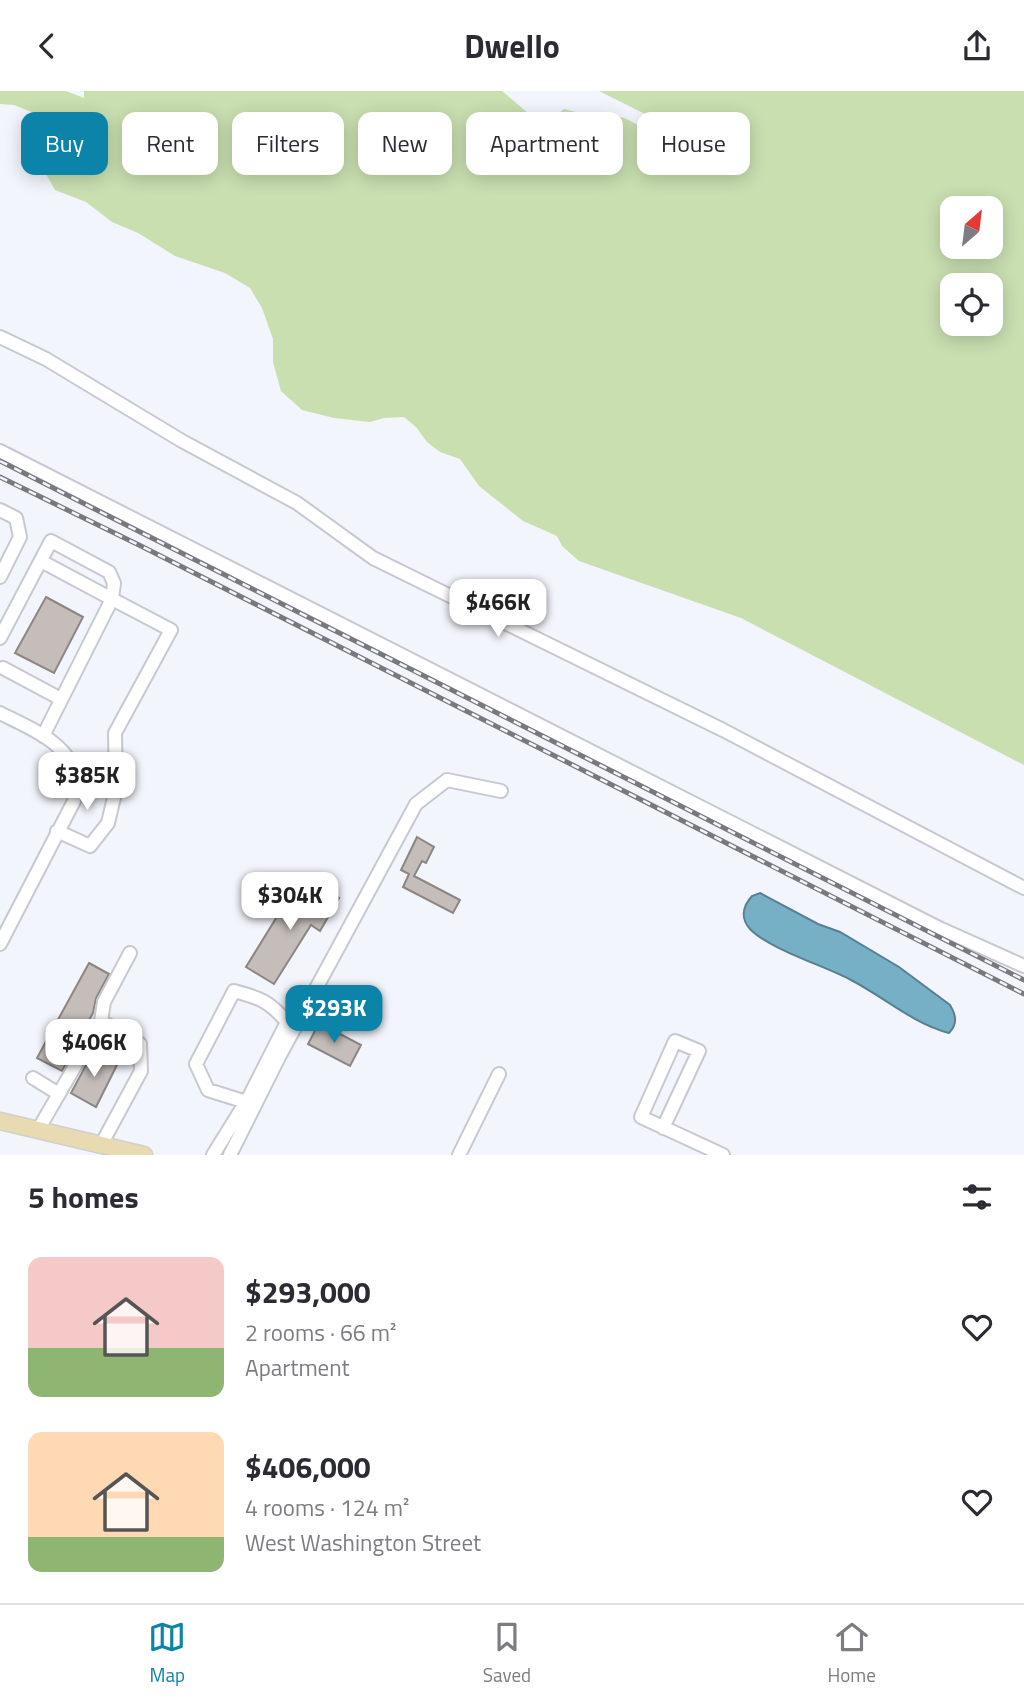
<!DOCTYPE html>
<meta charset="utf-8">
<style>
:root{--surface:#fff;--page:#f2f2f3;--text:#2b2b33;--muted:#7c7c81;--line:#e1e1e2;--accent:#0c84a9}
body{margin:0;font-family:"Titillium Web",sans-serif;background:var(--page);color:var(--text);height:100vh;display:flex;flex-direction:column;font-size:26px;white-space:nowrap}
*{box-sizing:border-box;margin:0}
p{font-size:23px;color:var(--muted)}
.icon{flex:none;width:38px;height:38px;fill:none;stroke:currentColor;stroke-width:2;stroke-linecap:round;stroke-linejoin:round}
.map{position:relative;height:1064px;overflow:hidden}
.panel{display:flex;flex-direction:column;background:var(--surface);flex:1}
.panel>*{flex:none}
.banner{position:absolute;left:21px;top:21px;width:984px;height:63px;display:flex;gap:14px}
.needle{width:46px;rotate:28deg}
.buttons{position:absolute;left:940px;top:105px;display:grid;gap:14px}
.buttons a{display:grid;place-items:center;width:63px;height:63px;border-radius:14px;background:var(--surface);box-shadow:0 4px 18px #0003;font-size:35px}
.price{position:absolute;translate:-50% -60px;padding:0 16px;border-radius:14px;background:#fff;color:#222;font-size:23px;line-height:46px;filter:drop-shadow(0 2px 4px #0008)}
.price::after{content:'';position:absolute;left:50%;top:42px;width:21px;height:16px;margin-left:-10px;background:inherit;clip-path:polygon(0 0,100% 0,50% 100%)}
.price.on{background:var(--accent);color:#fff}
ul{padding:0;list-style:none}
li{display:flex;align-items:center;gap:21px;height:175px;padding:0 28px}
li span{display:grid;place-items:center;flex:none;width:196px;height:140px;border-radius:14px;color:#555}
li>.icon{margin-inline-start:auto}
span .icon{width:84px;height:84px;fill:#fffc;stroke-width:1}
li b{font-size:30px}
h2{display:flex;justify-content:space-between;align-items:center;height:84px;padding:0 28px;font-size:30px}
.tag{padding:0 24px;border-radius:14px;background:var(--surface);box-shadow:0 4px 18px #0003;font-size:24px;line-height:63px}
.tag.on{background:var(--accent);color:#fff}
header{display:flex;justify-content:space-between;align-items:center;height:91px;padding:0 28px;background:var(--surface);font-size:32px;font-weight:700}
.menu{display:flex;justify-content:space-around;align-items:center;height:98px;border-top:2px solid var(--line);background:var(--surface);font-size:19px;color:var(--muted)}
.menu a{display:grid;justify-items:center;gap:4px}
.menu .on{color:var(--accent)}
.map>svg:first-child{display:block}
</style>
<header><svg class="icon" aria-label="back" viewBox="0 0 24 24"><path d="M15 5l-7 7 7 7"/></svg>Dwello<svg class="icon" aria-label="share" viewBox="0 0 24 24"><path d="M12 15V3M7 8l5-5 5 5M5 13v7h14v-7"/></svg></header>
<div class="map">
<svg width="1024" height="1064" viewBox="0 0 1024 1064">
<rect width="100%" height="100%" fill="#f2f5fb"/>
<!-- green -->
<path fill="#c9dfb0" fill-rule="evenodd" d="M0,0H66L84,7V0H502L528,22L549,30L564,18L576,21L584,34C607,23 617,21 639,35L651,26L599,0H1024V674L741,527L579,470L562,455L557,445L523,430L479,395L460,368L440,361L427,351L416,336L404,326L384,327L370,331L334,327L302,319L281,300L273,271V248L262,217L250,197L225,182L175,165L138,142L112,131L86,111L55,99L45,81V61L37,44L34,22L14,14L0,13ZM952,117H990V156H952ZM952,194H990V233H952Z"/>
<!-- water -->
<path fill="#76b0c7" stroke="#578091" stroke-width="2" d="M760,802L818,833L840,841L899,876L950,914C956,924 958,933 949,942C912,932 884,906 851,889C825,875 769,858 750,838C740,827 743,815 752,805Z"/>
<!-- building -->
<path fill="#c4bdba" stroke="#8c8583" stroke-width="2" d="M46,506L83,526L54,582L15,562Z
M417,746L434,756L426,772L422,770L414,785L460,809L453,822L403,796L409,783L401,779Z
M297,793L325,810L330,802L339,807L320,840L311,834L274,893L246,876Z
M89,872L109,883L96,907L93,922L62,980L37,967Z
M319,932L361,954L350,975L308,953Z
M93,961L117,974L96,1016L71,1002Z"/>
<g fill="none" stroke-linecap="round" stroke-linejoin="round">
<defs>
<path id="minor" d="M0,246L46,268L182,350L297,412L373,467L723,639L1024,797
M0,360L939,837L1024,875
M0,419L16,427L20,446L0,486
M0,547L51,450L109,481L114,492L112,508L41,470
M3,577L61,608
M0,622C27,636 66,650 75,682C78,690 75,702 74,710L0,853
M43,645L112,508L171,539L115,642L116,698L108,732L90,755L57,740
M101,930L104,911L130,862
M33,987L59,1003
M663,1037L699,960L675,950L641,1026L723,1064
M38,1039L101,930L140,953L141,980L101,1054
M213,1064L249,1006L287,931C269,910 260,907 234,900L196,973L208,999L246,1011
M230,1064L279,966L416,713L447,689L501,700
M459,1064L499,983"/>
<path id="major" d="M0,1030L144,1064"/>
</defs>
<!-- minor casing -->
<use href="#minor" stroke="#c6c9cf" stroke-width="16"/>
<!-- major casing -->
<use href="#major" stroke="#cfcfd0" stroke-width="19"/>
<!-- minor -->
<use href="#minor" stroke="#fff" stroke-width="12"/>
<!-- major -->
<use href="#major" stroke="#e9dbb1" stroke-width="16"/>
<defs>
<path id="rail" d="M0,370L1024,889
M0,386L141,455L1024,903"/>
</defs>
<!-- rail casing -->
<use href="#rail" stroke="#78797d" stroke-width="5"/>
<!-- rail -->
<use href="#rail" stroke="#f2f5fb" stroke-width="2.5" stroke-dasharray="8" stroke-linecap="butt"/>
</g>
</svg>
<div class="buttons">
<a><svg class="needle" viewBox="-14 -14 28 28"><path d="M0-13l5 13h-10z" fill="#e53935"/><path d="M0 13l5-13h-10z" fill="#7c7c81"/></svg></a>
<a><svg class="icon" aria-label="locate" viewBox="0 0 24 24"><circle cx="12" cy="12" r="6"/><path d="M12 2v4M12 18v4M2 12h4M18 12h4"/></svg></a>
</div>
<b class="price" style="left:498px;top:548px">$466K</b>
<b class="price" style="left:87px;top:721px">$385K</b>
<b class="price" style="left:290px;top:841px">$304K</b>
<b class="price on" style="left:334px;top:954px">$293K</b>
<b class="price" style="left:94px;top:988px">$406K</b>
<div class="banner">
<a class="tag on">Buy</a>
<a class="tag">Rent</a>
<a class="tag">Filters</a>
<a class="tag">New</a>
<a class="tag">Apartment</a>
<a class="tag">House</a>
</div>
</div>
<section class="panel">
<h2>5 homes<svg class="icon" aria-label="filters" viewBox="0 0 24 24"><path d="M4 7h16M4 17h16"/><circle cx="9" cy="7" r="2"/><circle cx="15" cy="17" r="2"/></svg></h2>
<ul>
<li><span style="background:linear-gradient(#f6c9c9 65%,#8fb573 0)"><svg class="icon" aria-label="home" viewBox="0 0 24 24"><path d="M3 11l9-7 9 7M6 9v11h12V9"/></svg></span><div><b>$293,000</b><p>2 rooms · 66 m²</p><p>Apartment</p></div><svg class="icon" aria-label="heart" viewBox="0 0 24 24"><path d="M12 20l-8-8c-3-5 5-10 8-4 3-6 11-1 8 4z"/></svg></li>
<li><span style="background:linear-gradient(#ffd9b3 75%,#8fb573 0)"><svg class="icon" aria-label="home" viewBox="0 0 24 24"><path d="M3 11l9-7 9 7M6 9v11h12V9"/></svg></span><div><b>$406,000</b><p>4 rooms · 124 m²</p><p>West Washington Street</p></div><svg class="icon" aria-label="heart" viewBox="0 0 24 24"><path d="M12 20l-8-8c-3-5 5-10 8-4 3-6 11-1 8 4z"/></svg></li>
</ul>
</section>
<nav class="menu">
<a class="on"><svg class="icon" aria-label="map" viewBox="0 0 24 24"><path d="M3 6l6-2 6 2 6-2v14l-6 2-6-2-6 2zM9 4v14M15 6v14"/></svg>Map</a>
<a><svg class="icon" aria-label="saved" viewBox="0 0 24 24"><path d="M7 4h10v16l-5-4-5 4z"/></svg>Saved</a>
<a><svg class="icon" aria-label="home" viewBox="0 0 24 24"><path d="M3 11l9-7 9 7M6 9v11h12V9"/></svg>Home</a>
</nav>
